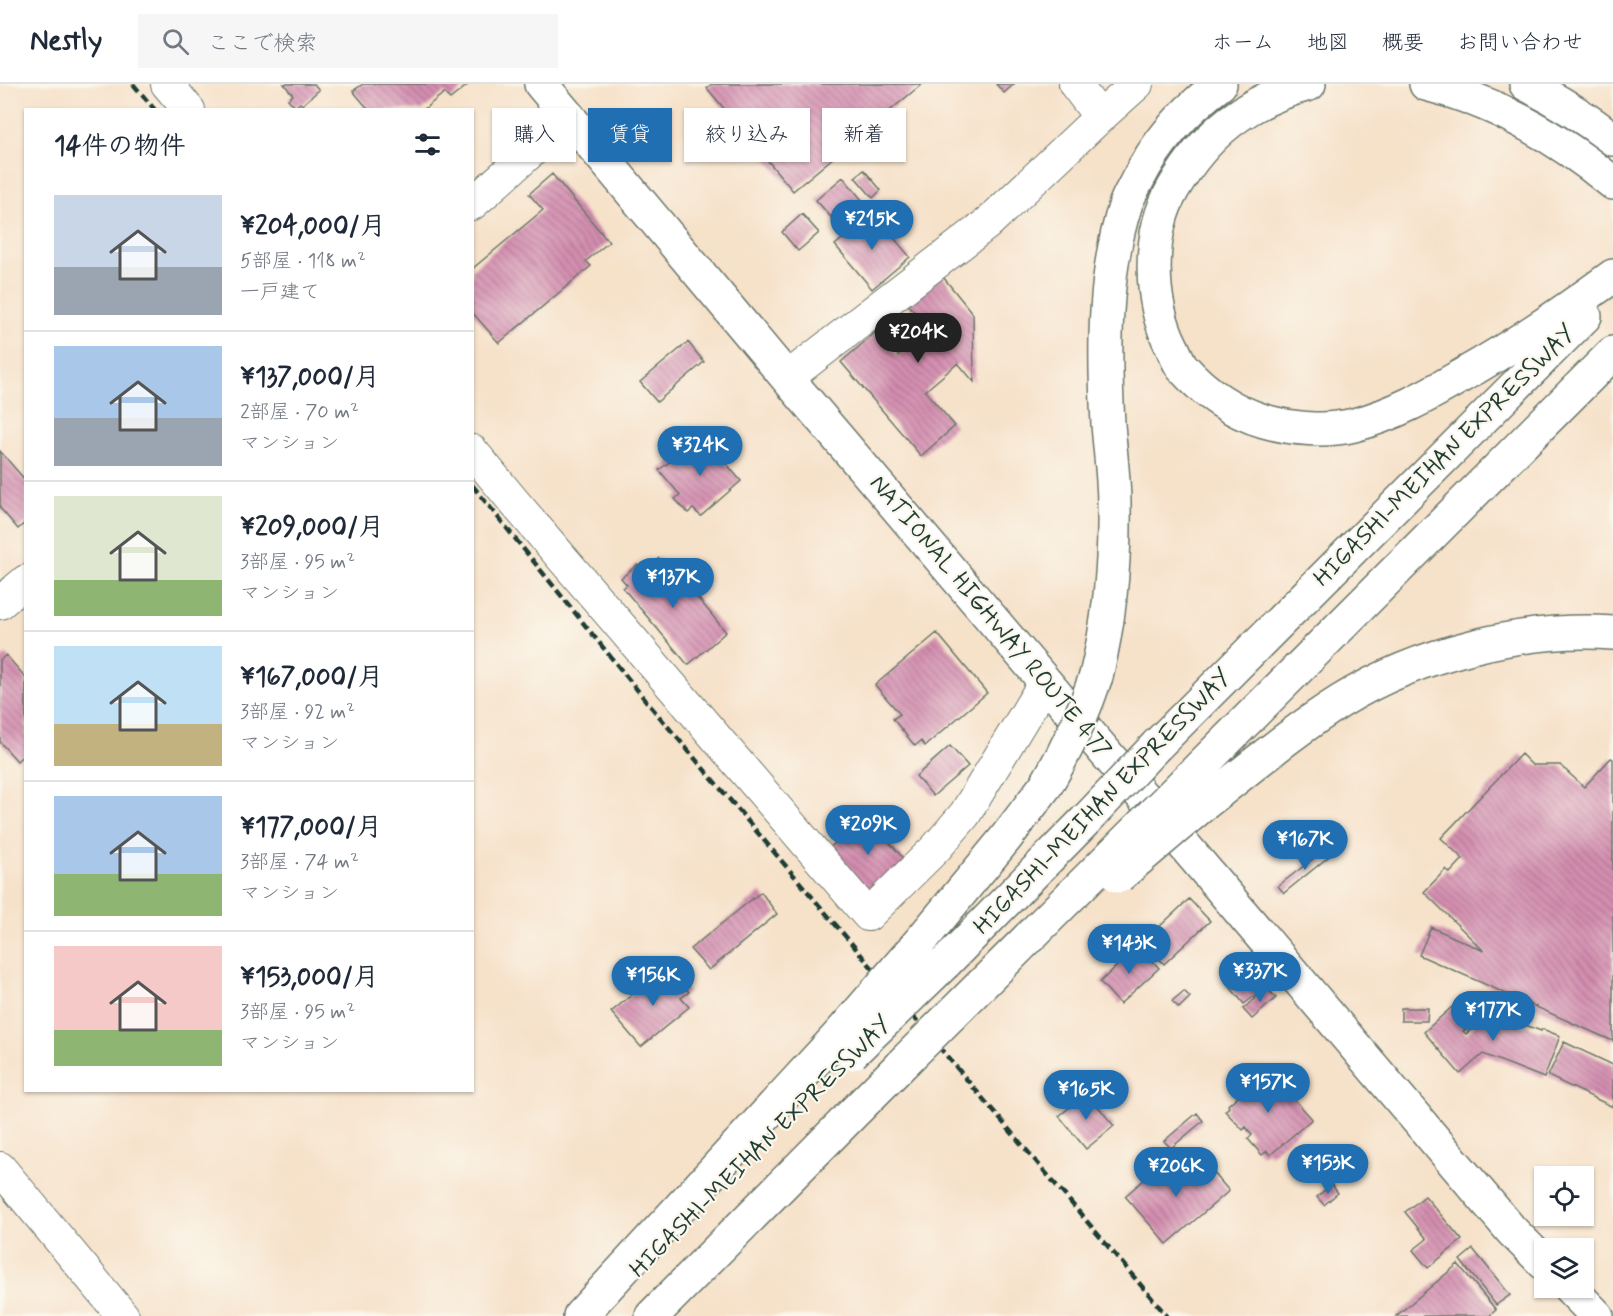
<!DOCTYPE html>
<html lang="ja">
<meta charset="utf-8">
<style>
:root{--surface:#fff;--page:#f6f6f7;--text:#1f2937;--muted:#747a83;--line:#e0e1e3;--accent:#1f6fb2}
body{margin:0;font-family:Mynerve,"Klee One",sans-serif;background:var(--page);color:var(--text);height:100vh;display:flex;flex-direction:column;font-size:22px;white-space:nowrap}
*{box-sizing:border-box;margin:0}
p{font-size:20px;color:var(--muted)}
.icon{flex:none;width:33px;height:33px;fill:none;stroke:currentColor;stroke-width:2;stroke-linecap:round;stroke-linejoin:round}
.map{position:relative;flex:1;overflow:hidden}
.side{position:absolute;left:24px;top:24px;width:450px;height:984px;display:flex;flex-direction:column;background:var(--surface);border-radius:0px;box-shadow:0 2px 4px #0004}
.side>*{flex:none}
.top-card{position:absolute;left:492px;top:24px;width:570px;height:54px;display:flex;gap:12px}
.tools{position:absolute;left:1534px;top:1082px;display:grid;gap:12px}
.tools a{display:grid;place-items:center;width:60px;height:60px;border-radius:0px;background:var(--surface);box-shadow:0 2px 4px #0004;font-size:30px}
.price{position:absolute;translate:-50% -51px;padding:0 14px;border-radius:21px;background:var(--accent);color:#fff;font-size:20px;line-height:39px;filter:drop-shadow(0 2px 3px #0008)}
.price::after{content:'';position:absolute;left:50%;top:36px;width:18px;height:14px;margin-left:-9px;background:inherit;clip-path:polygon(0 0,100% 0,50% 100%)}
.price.on{background:#222;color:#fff}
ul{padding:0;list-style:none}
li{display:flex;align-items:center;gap:18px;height:150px;padding:0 30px}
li+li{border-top:2px solid var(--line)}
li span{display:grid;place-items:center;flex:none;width:168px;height:120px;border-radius:0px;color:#555}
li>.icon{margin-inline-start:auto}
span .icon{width:72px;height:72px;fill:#fffc;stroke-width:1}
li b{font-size:26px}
h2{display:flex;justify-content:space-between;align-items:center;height:72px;padding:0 30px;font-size:26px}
.pill{padding:0 21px;border-radius:0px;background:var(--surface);box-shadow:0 2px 4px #0004;font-size:21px;line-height:54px}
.pill.on{background:var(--accent);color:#fff}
header{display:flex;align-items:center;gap:36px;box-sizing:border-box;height:84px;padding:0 30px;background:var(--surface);border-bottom:2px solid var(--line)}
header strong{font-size:28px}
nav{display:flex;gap:33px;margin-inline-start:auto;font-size:21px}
.search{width:420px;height:54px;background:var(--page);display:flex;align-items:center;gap:15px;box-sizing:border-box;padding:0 21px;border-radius:0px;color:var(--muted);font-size:22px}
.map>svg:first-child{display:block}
</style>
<header>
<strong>Nestly</strong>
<div class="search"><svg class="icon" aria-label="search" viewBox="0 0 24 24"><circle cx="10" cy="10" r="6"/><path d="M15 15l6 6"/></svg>ここで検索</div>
<nav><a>ホーム</a><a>地図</a><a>概要</a><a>お問い合わせ</a></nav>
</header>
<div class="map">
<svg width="1613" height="1232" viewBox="0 0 1613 1232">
<defs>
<pattern id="building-back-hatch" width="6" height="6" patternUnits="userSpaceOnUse" patternTransform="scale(1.5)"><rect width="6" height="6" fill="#d48eb0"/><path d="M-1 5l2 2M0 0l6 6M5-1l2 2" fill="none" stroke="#ab7590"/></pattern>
</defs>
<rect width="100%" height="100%" fill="#fbf7ec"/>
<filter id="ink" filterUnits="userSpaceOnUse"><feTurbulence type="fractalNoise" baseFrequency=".0167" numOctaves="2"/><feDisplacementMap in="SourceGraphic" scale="12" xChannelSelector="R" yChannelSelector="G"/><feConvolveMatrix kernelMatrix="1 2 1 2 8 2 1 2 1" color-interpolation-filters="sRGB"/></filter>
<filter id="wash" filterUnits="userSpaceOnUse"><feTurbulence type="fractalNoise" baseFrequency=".008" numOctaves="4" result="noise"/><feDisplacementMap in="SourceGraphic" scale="24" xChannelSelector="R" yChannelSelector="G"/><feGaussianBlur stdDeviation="1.35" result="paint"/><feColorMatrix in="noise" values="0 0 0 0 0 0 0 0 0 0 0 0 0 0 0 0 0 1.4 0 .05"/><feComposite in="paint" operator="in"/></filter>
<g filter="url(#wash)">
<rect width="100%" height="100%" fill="#f6e1c9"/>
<g id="blocks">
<!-- building -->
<path fill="url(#building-back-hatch)" d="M284,0H314L319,6L302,21L300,19L295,23L288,15L293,11Z
M363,0H469L450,15L444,9L423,26H369L353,7Z
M712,0H922L793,107L707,4Z
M996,0H1014L1004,9Z
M864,86L881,106L873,114L855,93Z
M552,90L609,158L586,177L591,182L499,259L472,228V185L543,126L529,110Z
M843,93L871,127L845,149L816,116Z
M873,129L910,173L872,205L835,161Z
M802,130L819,149L798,167L782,148Z
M939,188L973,230L974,298L958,279L925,307L955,342L921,372L841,278L876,248L898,272L929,245L904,216Z
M688,258L704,278L657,318L640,298Z
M703,352L741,397L701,432L693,425L688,429L675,415L680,411L659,386Z
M0,367L26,397V438L18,445L0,424Z
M659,474L663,480L667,477L726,548L688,581L623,504L627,501L621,494L637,481L643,487Z
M937,549L987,609L925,662L921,657L915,662L893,635L900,630L875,601Z
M6,571L26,594V669L17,677L0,658V576Z
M950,662L968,682L933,712L916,692Z
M1521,670L1532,681H1560L1584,703L1611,674L1613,675V957L1419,871L1431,843L1484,867L1424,808L1446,785L1450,789L1463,775L1441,754Z
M867,732L908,780L869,812L828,765Z
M1327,764L1332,770L1284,809L1278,802Z
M761,808L777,830L709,886L690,865Z
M1189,815L1210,837L1164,880L1143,858Z
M1138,862L1159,884L1120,920L1100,898Z
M667,882L689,908L681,914L689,923L641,963L611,928Z
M1244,882L1264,905L1244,920L1226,898Z
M1267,904L1276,914L1252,935L1243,925Z
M1184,907L1190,913L1179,924L1172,917Z
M1453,922L1470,941L1463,947L1466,950L1473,944L1481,924L1541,947L1542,945L1560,952L1544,994L1483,970L1460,990L1424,948Z
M1401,924H1428L1427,937H1401Z
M1564,958L1613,981V1023L1548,992Z
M1264,989L1267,993L1271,989L1312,1035L1270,1071L1267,1067L1262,1071L1248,1055L1252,1051L1246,1043L1243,1046L1225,1027L1229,1023L1228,1021Z
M1087,1009L1114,1042L1086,1065L1059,1032Z
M1197,1029L1203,1037L1171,1064L1164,1057Z
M1167,1076L1183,1095L1204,1077L1229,1107L1167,1160L1125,1112Z
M1331,1100L1338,1109L1324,1121L1317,1113Z
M1425,1112L1462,1156L1428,1184L1413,1166L1427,1155L1405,1128Z
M1473,1165L1510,1211L1496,1221L1460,1176Z
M1458,1180L1496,1226L1489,1232H1396Z"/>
</g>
</g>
<g filter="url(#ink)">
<use href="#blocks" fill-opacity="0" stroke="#6a7668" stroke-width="1.5"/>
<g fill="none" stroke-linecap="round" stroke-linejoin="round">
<defs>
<path id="minor" d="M167,0L189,26
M1075,0L1100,33
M472,120L570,33
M787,294L988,139L1100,33L1137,0
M472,367L515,419L868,831L936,764L965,730L1045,598
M0,519L26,497
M0,1084L123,1232"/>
<path id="trunk" d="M541,0L787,294L1512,1147L1545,1180
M1569,1203L1597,1232"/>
<path id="motorway" d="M1309,0C1247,16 1205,50 1173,105C1147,150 1149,218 1172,263C1175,269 1178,277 1182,283C1205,309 1231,327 1264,337C1292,345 1326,348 1354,341C1393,331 1427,312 1461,292C1514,262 1564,228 1613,192
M1426,0C1497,18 1557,53 1613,99
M1526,0C1557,16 1586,34 1613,55
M1096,592C1110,535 1115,480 1114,421C1114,394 1110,367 1108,340C1104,267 1103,190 1126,119C1129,111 1134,103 1138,95C1158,56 1185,26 1220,0
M1156,662L1585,232
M1185,698L1613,269
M1205,719C1250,684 1293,647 1341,617C1419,569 1523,543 1613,549
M923,854L1005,755L1046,701
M945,879L1087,735
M580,1232L840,950
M652,1232L905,977"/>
</defs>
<!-- minor casing -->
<use href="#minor" stroke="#6a7668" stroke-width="34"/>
<!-- trunk casing -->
<use href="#trunk" stroke="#6a7668" stroke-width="36"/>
<!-- motorway casing -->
<use href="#motorway" stroke="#6a7668" stroke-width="36"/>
<!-- minor -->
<use href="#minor" stroke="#fff" stroke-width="32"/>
<!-- trunk -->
<use href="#trunk" stroke="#fff" stroke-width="33"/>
<!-- motorway -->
<use href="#motorway" stroke="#fff" stroke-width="33"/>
<!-- rail -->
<path stroke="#1f3d34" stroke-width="4.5" stroke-dasharray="9 4.5" stroke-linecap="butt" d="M133,0L155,26
M472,401L647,618L1167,1232"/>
<defs>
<path id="motorway-bridge" d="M1046,701C1067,666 1083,631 1096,592
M1087,735L1156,662
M1119,792L1205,719
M840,950L923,854
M852,969L945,879
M905,977L1185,698"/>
</defs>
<!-- motorway-bridge casing -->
<use href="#motorway-bridge" stroke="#6a7668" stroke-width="36" stroke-linecap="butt"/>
<!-- motorway-bridge -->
<use href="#motorway-bridge" stroke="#fff" stroke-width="33"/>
</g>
</g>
<g text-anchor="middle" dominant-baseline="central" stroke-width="4.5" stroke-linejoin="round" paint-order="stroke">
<!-- street labels -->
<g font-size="24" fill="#1f3d34" stroke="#fbf7ec">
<text transform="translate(1445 372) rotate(-45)">HIGASHI-MEIHAN EXPRESSWAY</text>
<text transform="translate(990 533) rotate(50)">NATIONAL HIGHWAY ROUTE 477</text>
<text transform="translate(1103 718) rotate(-46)">HIGASHI-MEIHAN EXPRESSWAY</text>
<text transform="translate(761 1063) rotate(-45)">HIGASHI-MEIHAN EXPRESSWAY</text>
</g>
</g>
</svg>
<div class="tools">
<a><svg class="icon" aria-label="locate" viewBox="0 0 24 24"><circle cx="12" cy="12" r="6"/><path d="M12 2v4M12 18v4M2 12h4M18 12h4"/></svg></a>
<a><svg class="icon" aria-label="layers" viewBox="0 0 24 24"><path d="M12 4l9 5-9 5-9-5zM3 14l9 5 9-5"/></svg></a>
</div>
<b class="price" style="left:872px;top:167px">¥215K</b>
<b class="price on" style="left:918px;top:280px">¥204K</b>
<b class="price" style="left:700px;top:393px">¥324K</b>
<b class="price" style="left:673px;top:525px">¥137K</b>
<b class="price" style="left:868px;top:772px">¥209K</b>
<b class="price" style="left:1305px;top:787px">¥167K</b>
<b class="price" style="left:1129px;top:891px">¥143K</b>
<b class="price" style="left:1260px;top:919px">¥337K</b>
<b class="price" style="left:653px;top:923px">¥156K</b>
<b class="price" style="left:1493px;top:958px">¥177K</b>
<b class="price" style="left:1268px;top:1030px">¥157K</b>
<b class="price" style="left:1086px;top:1037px">¥165K</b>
<b class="price" style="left:1328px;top:1111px">¥153K</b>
<b class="price" style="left:1176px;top:1114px">¥206K</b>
<div class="top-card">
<a class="pill">購入</a>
<a class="pill on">賃貸</a>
<a class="pill">絞り込み</a>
<a class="pill">新着</a>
</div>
<section class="side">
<h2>14件の物件<svg class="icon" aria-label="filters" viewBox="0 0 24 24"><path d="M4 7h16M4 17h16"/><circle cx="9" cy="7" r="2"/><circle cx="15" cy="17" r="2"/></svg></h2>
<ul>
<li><span style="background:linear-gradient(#c9d6e8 60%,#9aa5b1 0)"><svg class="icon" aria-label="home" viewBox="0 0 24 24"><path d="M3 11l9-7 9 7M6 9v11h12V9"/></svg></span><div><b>¥204,000/月</b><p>5部屋 · 118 m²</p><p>一戸建て</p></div></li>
<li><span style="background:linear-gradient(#a9c7e8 60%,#9aa5b1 0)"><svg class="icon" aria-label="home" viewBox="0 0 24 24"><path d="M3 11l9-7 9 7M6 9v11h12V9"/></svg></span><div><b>¥137,000/月</b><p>2部屋 · 70 m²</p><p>マンション</p></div></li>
<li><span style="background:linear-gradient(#dfe7d0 70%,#8fb573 0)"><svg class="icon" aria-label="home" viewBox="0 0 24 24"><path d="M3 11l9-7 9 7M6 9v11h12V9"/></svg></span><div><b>¥209,000/月</b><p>3部屋 · 95 m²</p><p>マンション</p></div></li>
<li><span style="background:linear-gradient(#bfe0f5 65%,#c2b280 0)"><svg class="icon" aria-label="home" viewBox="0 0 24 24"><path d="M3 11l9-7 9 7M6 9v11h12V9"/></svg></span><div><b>¥167,000/月</b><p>3部屋 · 92 m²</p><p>マンション</p></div></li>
<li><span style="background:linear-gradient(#a9c7e8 65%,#8fb573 0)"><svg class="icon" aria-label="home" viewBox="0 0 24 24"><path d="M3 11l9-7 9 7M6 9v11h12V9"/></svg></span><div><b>¥177,000/月</b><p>3部屋 · 74 m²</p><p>マンション</p></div></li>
<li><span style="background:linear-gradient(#f6c9c9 70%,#8fb573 0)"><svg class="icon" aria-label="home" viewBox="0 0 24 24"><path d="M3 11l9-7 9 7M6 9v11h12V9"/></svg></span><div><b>¥153,000/月</b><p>3部屋 · 95 m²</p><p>マンション</p></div></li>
</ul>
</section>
</div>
